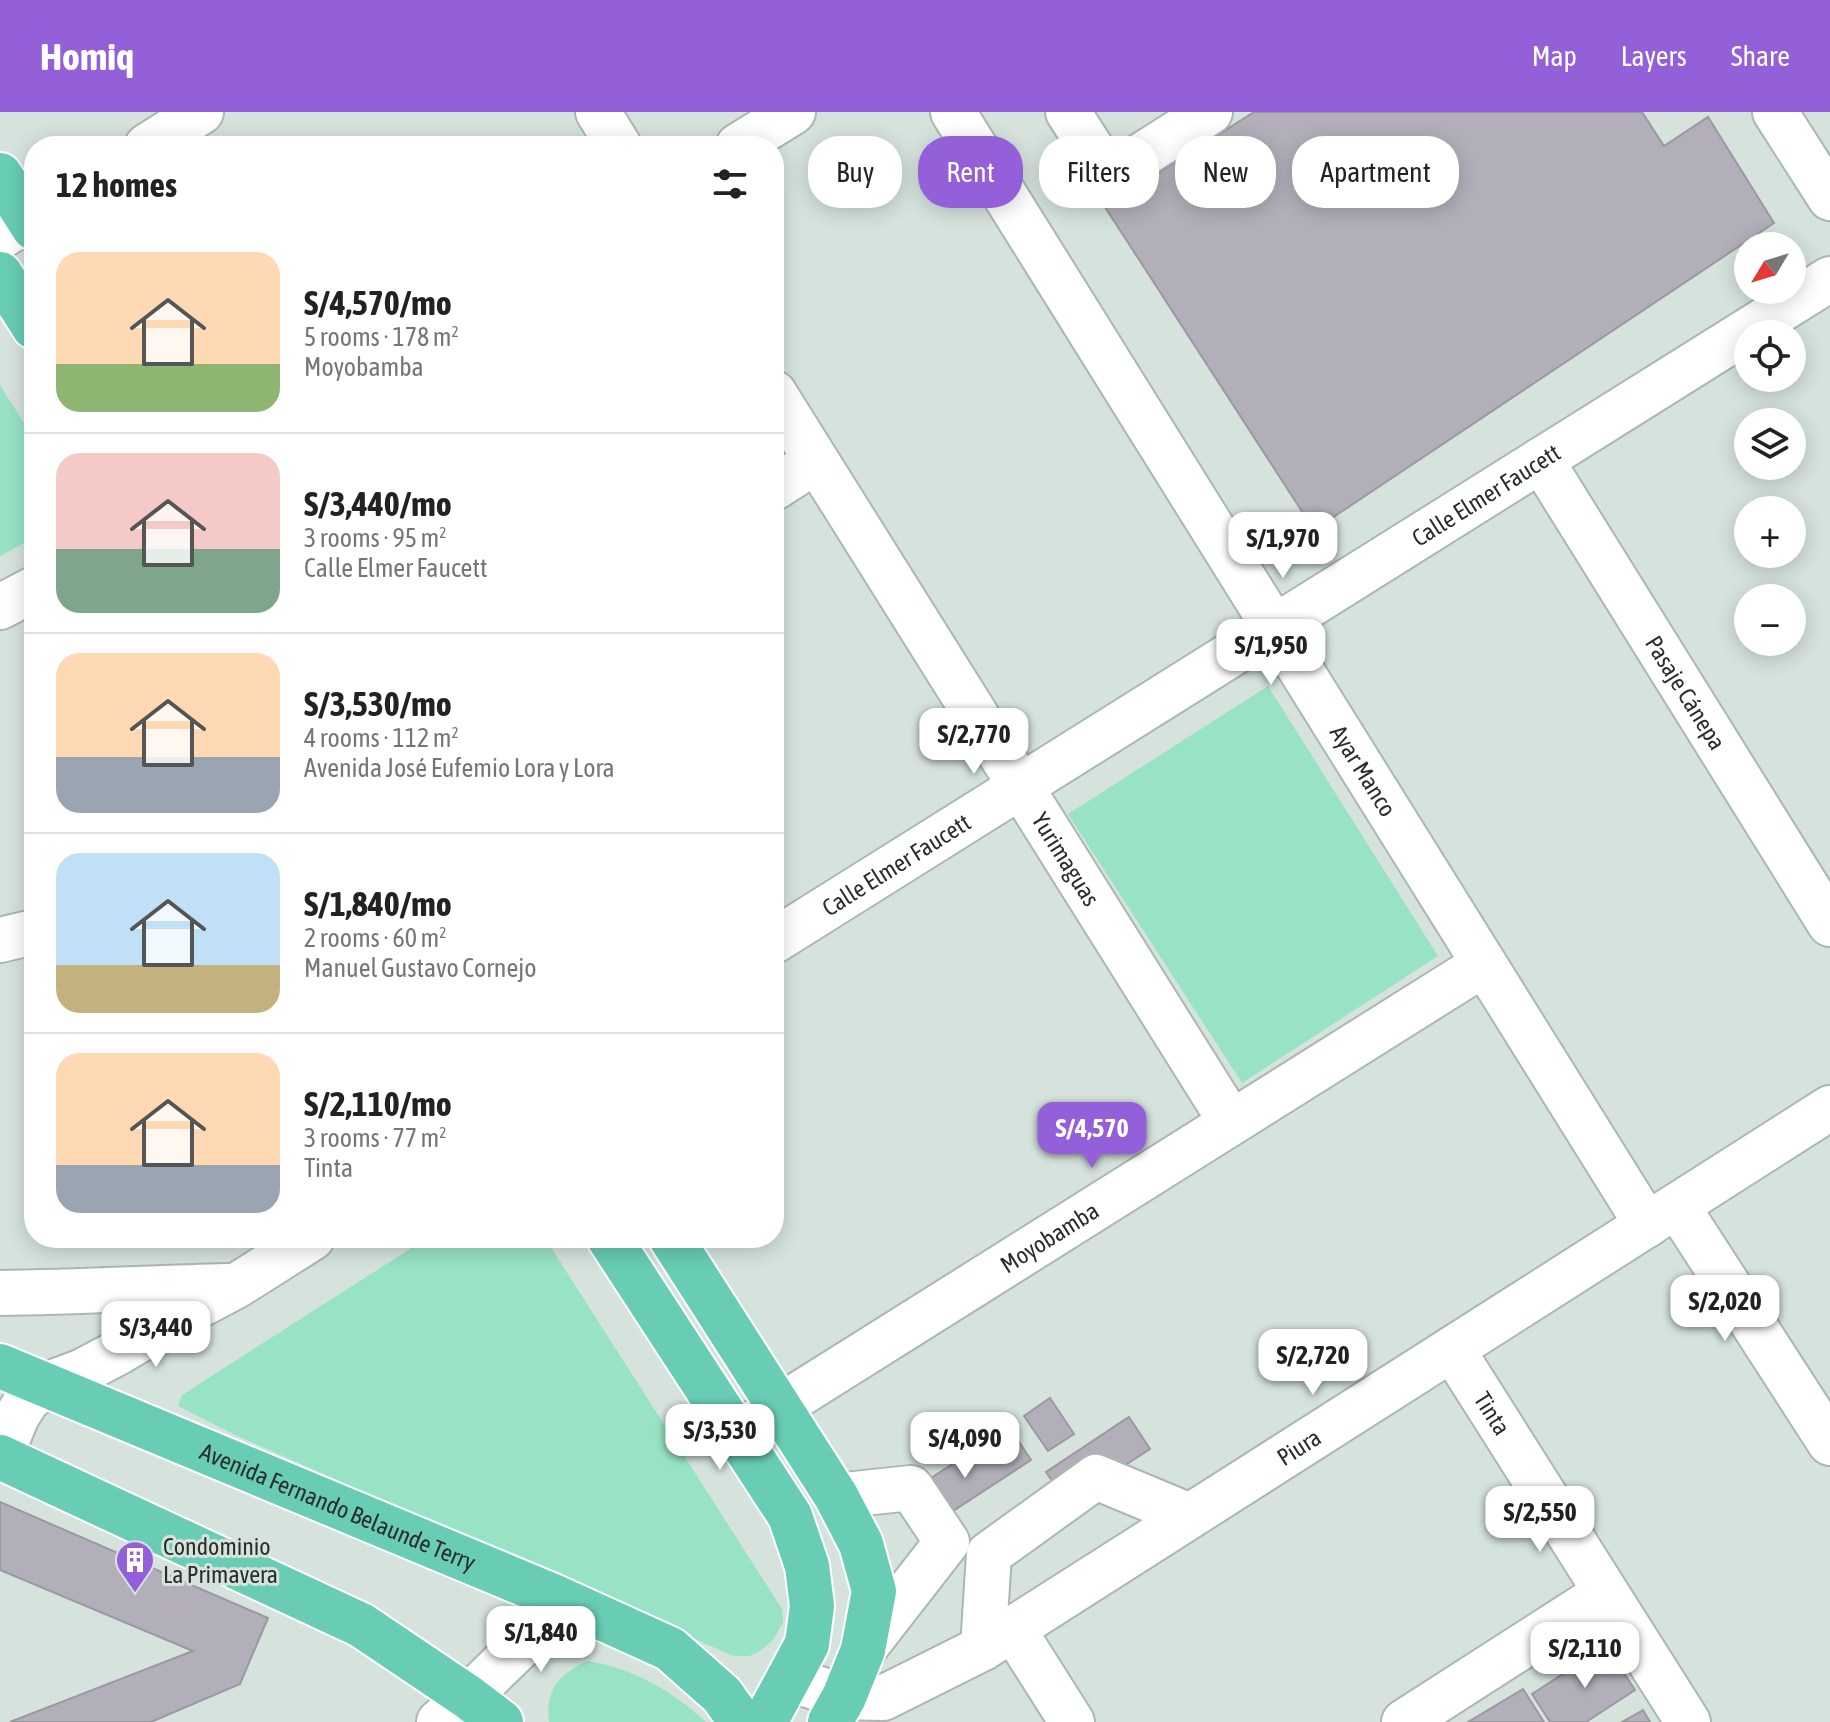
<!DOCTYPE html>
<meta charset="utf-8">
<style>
:root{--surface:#fff;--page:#f2f2f2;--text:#222;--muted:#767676;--line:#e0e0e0;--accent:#9360d9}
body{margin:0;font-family:"Asap Condensed",sans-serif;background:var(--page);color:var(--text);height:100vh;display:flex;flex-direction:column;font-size:30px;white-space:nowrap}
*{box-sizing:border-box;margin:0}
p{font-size:26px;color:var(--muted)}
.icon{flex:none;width:44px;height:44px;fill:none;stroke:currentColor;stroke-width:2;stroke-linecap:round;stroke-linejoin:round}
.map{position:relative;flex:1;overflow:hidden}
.side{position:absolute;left:24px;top:24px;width:760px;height:1112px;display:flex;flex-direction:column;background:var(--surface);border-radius:32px;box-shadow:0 4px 20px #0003}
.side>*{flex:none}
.guide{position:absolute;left:808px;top:24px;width:760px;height:72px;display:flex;gap:16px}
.needle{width:52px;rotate:232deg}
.buttons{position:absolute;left:1734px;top:120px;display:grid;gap:16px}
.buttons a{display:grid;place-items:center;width:72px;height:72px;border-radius:50%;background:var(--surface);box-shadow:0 4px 20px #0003;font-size:40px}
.price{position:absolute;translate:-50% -68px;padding:0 18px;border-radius:16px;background:#fff;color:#222;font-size:26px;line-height:52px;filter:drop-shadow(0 2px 4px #0008)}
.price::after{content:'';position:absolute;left:50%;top:48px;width:24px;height:18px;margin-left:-12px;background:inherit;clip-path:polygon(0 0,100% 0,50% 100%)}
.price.active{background:var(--accent);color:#fff}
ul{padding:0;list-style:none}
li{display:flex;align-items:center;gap:24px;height:200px;padding:0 32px}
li+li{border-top:2px solid var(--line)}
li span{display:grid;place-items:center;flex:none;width:224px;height:160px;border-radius:24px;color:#555}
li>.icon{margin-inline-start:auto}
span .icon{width:96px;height:96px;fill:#fffc;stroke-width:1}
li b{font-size:34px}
h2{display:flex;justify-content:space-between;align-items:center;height:96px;padding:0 32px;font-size:34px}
.pill{padding:0 28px;border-radius:32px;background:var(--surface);box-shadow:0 4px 20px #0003;font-size:28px;line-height:72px}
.pill.active{background:var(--accent);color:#fff}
header{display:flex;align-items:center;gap:48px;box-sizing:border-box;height:112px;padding:0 40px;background:var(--accent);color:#fff}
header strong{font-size:38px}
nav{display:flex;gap:44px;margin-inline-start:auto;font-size:28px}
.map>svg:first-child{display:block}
</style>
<header>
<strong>Homiq</strong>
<nav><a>Map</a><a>Layers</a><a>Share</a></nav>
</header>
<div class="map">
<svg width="1830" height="1610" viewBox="0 0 1830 1610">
<rect width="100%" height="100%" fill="#d6e3dd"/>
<!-- green -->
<path fill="#98e3c5" d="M0,273L34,327V426L0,444Z
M1268,574L1438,844L1242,971L1068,702Z
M427,1126H545L782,1497L783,1510L773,1528L760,1539L750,1544H733L233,1322L178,1294L182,1283Z
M587,1549C631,1555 674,1580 706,1610H549C545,1578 559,1562 587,1549Z"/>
<!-- building -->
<path fill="#b3afba" stroke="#9b98a2" stroke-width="2" d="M1254,0H1642L1664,34L1708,5L1774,111L1314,418L1105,95Z
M1050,1286L1074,1322L1048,1339L1024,1304Z
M1129,1305L1150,1337L1067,1391L1046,1360Z
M1009,1315L1031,1348L921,1420L899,1387Z
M0,1390L268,1506L240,1572L151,1610H10L193,1539L0,1458Z
M1606,1534L1635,1578L1586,1610H1550L1532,1582Z
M1523,1577L1544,1610H1468Z
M1643,1598L1650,1610H1622Z"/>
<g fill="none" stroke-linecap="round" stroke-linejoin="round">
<defs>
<g id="minor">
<path d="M598,0L619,34"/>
<path id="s1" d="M953,0L1647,1113"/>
<path d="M1068,0L1109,64L1210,0"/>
<path d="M1775,0L1830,86"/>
<path d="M147,34L201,0"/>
<path d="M738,34L793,0"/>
<path d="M0,125L34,104"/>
<path id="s2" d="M774,281L1231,1010"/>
<path id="s3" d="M1541,348L1830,812"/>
<path d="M774,376L816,349"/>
<path d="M0,495L34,477"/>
<path d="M0,828L34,820"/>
<path id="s4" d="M774,829L1830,167"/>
<path d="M1677,1094L1830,1331"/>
<path d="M0,1181C75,1180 151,1176 226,1174"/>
<path id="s5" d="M1452,1237L1688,1610"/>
<path id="s6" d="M736,1322L1484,852"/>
<path d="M0,1345L17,1304L27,1288L46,1273L83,1259L117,1241L181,1203L236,1174L312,1126"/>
<path d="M836,1384L911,1376L947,1430L863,1538"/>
<path d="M1013,1517L1072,1610"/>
<path d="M983,1536L989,1442L1096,1365L1190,1404"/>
<path id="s7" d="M790,1567L844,1585L883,1586L983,1536L1830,996"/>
<path d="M439,1610L468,1585L566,1490"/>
<path d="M1404,1610L1605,1481"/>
</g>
<g id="major">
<path d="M0,63L34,116"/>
<path d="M0,162L34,215"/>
<path d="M609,1126L790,1404L807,1454L812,1494L807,1532L765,1610"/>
<path d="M671,1126L836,1384L861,1432L874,1479L863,1538L844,1585L830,1610"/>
<path id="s8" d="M0,1254L553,1484L670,1537L722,1583L741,1610"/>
<path d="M0,1345L361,1513L468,1585L501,1610"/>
</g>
</defs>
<!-- minor casing -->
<use href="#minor" stroke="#abb8b2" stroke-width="48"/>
<!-- major casing -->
<use href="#major" stroke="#fff" stroke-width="48"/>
<!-- minor -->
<use href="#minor" stroke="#fff" stroke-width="44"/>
<!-- major -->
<use href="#major" stroke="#68cdb4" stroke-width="44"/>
</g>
<!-- icons -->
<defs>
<symbol id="building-pin" viewBox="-11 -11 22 30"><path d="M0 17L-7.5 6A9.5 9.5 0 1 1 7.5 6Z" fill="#9360d9" stroke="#d6e3dd"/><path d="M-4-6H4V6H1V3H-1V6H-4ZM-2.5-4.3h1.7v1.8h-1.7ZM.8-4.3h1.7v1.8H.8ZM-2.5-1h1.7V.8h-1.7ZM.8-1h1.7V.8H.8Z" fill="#fff"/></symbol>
</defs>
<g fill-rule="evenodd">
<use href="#building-pin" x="113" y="1426" width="44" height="60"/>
</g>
<g text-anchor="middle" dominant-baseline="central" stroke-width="6" stroke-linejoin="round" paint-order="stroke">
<!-- street labels -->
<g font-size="24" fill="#292e2c" stroke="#d6e3dd">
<text stroke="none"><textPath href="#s4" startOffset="840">Calle Elmer Faucett</textPath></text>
<text stroke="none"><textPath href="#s3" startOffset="274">Pasaje Cánepa</textPath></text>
<text stroke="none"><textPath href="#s1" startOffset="776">Ayar Manco</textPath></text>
<text stroke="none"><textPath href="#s2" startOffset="550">Yurimaguas</textPath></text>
<text stroke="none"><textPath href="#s4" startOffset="144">Calle Elmer Faucett</textPath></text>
<text stroke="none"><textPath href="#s6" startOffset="370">Moyobamba</textPath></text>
<text stroke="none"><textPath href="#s5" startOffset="76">Tinta</textPath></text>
<text stroke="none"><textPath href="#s7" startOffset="582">Piura</textPath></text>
<text stroke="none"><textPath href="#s8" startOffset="366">Avenida Fernando Belaunde Terry</textPath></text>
</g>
<!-- poi labels -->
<g font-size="24" fill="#292e2c" stroke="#d6e3dd" text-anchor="start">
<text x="163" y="1434">Condominio<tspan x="163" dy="28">La Primavera</tspan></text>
</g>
</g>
</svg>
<div class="buttons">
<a><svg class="needle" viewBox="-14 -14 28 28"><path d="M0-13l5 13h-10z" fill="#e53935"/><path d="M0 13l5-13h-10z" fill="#767676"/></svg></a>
<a><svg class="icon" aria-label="locate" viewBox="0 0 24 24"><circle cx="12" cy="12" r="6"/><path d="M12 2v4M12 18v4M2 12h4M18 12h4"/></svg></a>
<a><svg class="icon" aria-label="layers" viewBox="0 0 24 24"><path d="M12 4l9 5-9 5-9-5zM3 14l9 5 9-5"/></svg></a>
<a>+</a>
<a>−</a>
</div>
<b class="price" style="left:1283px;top:468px">S/1,970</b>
<b class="price" style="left:1271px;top:575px">S/1,950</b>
<b class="price" style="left:974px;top:664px">S/2,770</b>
<b class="price active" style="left:1092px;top:1058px">S/4,570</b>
<b class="price" style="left:1725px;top:1231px">S/2,020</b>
<b class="price" style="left:156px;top:1257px">S/3,440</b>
<b class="price" style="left:1313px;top:1285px">S/2,720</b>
<b class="price" style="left:720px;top:1360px">S/3,530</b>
<b class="price" style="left:965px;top:1368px">S/4,090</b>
<b class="price" style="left:1540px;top:1442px">S/2,550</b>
<b class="price" style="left:541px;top:1562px">S/1,840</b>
<b class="price" style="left:1585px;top:1578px">S/2,110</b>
<div class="guide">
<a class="pill">Buy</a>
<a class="pill active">Rent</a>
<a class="pill">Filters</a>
<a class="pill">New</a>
<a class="pill">Apartment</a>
</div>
<section class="side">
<h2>12 homes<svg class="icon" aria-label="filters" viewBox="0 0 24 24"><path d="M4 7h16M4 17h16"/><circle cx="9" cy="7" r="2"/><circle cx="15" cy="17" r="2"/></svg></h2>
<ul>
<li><span style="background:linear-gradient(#ffd9b3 70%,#8fb573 0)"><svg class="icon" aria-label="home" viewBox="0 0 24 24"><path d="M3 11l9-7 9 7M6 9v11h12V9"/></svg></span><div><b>S/4,570/mo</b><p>5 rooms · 178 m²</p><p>Moyobamba</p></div></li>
<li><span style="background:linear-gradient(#f6c9c9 60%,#7fa58c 0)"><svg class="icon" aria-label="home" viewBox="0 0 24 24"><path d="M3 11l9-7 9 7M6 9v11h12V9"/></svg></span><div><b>S/3,440/mo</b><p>3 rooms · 95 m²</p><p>Calle Elmer Faucett</p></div></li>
<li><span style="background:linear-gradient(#ffd9b3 65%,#9aa5b1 0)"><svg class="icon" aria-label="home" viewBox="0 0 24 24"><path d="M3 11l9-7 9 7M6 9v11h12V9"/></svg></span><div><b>S/3,530/mo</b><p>4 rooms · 112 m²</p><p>Avenida José Eufemio Lora y Lora</p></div></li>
<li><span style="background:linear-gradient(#bfe0f5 70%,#c2b280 0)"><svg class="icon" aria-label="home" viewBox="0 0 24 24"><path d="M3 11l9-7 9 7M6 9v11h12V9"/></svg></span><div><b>S/1,840/mo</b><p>2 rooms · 60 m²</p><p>Manuel Gustavo Cornejo</p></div></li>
<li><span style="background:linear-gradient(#ffd9b3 70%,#9aa5b1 0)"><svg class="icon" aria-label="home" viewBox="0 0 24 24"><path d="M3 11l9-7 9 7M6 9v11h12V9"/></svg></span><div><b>S/2,110/mo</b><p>3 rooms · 77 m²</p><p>Tinta</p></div></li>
</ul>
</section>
</div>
